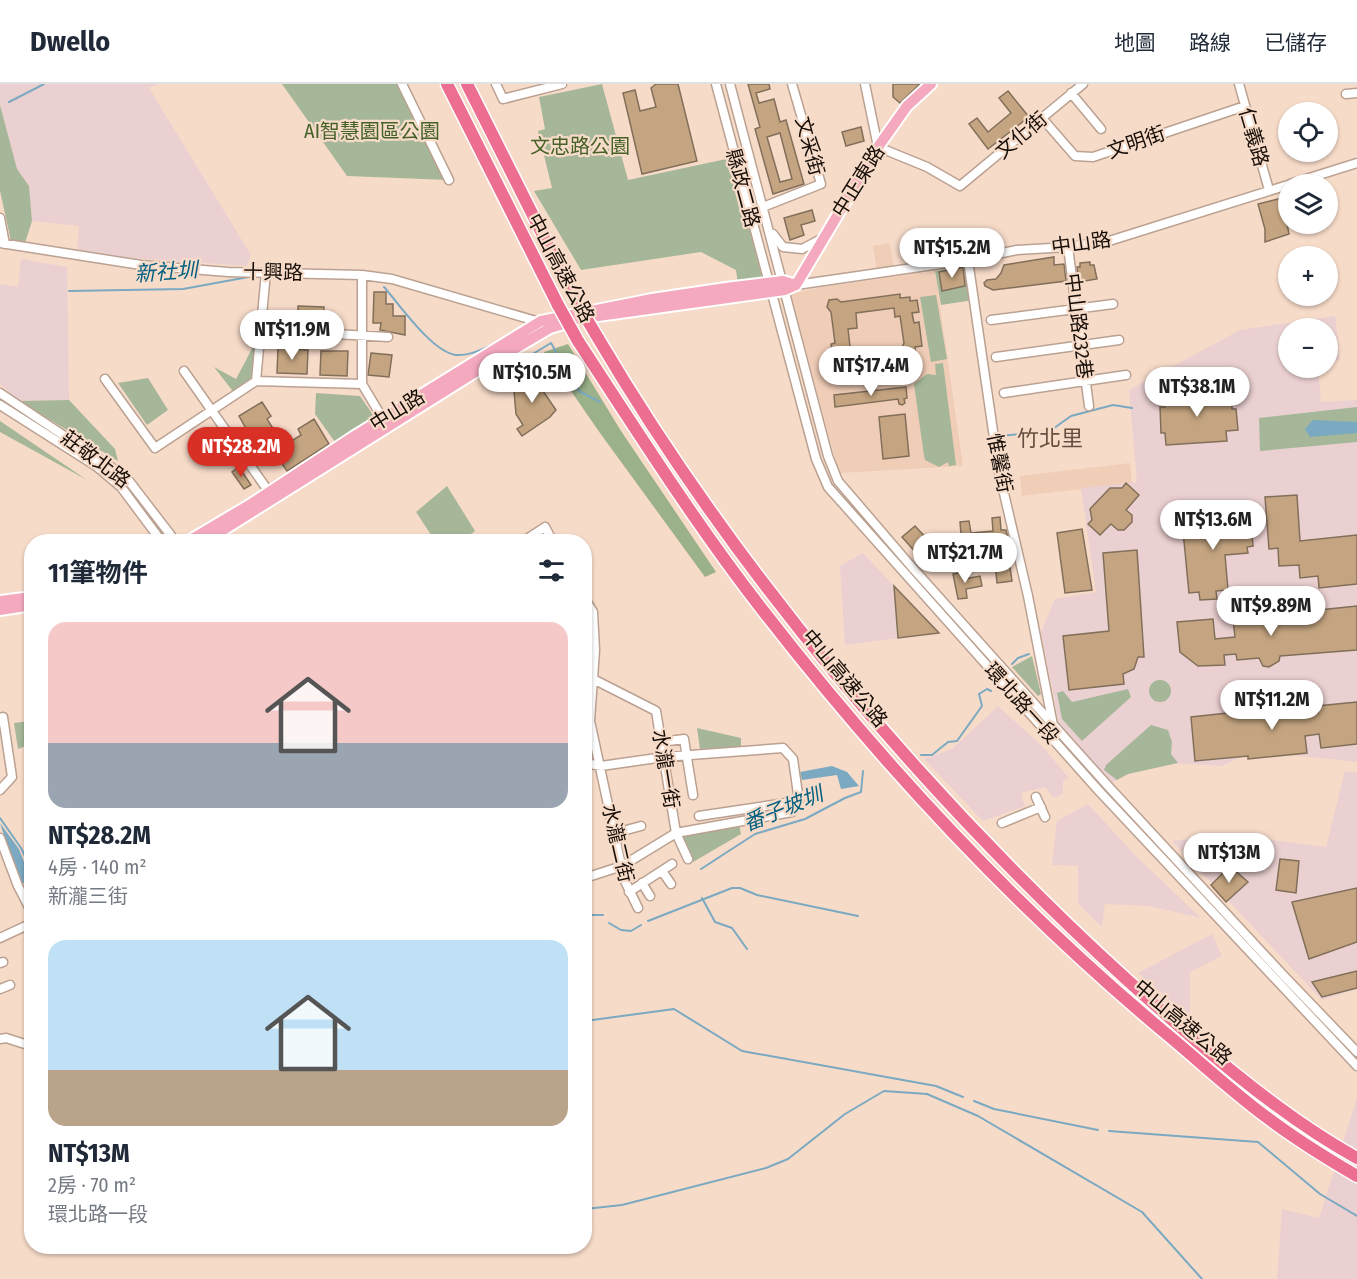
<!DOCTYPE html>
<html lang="zh-TW">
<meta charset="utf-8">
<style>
:root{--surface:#fff;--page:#f6f6f7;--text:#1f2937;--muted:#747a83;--line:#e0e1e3;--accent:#d93025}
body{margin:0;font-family:"Fira Sans Condensed","Noto Sans TC",sans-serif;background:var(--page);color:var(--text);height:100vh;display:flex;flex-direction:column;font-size:22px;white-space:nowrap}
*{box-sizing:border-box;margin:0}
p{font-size:20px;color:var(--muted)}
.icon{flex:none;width:33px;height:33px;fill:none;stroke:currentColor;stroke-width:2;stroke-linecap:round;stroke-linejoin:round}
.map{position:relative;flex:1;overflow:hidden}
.sheet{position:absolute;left:24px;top:450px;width:568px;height:720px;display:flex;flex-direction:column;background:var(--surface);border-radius:24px;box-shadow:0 2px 4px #0004}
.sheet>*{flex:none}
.fabs{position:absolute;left:1278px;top:18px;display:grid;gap:12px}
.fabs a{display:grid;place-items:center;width:60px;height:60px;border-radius:50%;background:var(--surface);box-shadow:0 2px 4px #0004;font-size:30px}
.price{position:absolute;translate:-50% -51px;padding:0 14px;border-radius:21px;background:#fff;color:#222;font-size:20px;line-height:39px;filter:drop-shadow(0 2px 3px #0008)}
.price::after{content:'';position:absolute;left:50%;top:36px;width:18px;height:14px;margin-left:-9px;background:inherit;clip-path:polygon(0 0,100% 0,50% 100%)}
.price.current{background:var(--accent);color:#fff}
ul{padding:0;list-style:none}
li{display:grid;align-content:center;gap:12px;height:318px;padding:0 24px}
li span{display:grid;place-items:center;height:186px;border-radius:18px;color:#555}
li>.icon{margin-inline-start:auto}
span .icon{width:108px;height:108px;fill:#fffc;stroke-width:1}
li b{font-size:26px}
h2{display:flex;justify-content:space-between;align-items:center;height:72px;padding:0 24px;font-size:26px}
header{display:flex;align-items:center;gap:36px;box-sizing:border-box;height:84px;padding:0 30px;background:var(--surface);border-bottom:2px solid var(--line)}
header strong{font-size:28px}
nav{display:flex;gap:33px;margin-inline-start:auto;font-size:21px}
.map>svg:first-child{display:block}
</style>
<header>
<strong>Dwello</strong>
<nav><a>地圖</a><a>路線</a><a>已儲存</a></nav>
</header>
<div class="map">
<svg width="1357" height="1195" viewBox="0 0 1357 1195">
<rect width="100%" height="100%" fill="#f7dbc9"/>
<!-- built -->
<path fill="#f0cdb7" d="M890,159L894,185L877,188L873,162Z
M935,187L963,382L839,389L791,210L823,203Z
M1130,379L1132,399L1022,412L1020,392Z"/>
<!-- industrial -->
<path fill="#ebd0d1" d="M0,0H157L149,4L251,171L247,182L77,170L79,142L32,137L29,102L17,85L0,21Z
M21,175L67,183L69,316L19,317L0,300V200L18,203Z
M1335,232L1340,276L1328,279V244H1288V284H1318L1321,318L1357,316V678L1254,667L1222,682L1172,679L1128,690L1108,701L1060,645L1041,548L1055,515L1096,508L1081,404L1137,398L1129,306L1240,246Z
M863,469L894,502L898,554L845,561L840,482Z
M998,622L1041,661L1069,694L1063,697V710L1053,714L1045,703L1021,709L1025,722L983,737L924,675L952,665Z
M1345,687L1357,689V905L1322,916L1172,757L1232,751L1326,763Z
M1088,720L1136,772L1201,834L1149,822L1105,820L1102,843L1078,820V782L1052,781L1057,737Z
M1212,850L1222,872L1190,888V933L1138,889Z
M1357,1014V1195H1277L1282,1125L1319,1134Z"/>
<!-- green -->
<path fill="#a5b798" d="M282,0H402L449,96L347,92Z
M602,0L628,96L731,74L763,197L738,201L736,186L701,168L581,186L534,107L552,104L538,47L545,45L539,13Z
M0,21L17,85L29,102L32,137L25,159L11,157L0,107Z
M968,182L973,216L941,221L935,187Z
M936,211L947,275L931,278L920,213Z
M262,246L256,297L235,310L214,283L236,295Z
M943,279L956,381L949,382L948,378L939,383L925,376L924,372L914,300L927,290L936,291L935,280Z
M148,294L168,326L147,341L118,299Z
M316,309L360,312L378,338L337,361L315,330Z
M69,316L115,365L118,377L19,317Z
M1357,323V358L1260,367L1259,334Z
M0,337L87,396L0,348Z
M447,402L475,447L461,457H435L416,428Z
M1032,572L1041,610L1038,612L1012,583Z
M1149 607a11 11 0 1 1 22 0a11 11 0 1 1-22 0Z
M1128,605L1131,613L1082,657L1062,635L1057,609L1063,607L1072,618Z
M31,637V660L18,665L14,639Z
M1151,641L1168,646L1172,658L1171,670L1178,679L1128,690L1117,696L1104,686L1106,681Z
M697,644L741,654V663L700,665Z
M739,740L741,750L693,778L682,751Z"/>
<!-- forest -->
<path fill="#9ab189" d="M568,260L621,347L716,488L705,493L600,349L544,268Z"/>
<!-- water -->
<path fill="#7aa9c1" d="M1313,336L1357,338V349L1310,353L1305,345Z
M832,682L847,688L859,702L841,705L837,691L802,696L800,688Z
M0,739L19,765L27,786L31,790V795L20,801Z"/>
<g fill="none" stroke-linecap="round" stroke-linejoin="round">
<!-- stream -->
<path stroke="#7aa9c1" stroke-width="2" d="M9,18L44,0
M384,203C400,221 432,268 456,271C469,272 480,266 492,261
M69,207L183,205L254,192
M521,277L551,259L579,307L600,318
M999,352L1050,347L1071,332L1113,321L1132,324
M1012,580L1018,574L1029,570
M921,671H932L948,658L957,657L982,622L979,610L987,605L991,607
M0,734L21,764L32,787
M701,785L755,750L805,735L845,714L861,708L863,687
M702,814L715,838L732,844L747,865
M585,831H603
M648,837L732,804H740L757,811L858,832
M609,839L621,846L631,847L641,841
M585,937L674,925L742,967L936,1002L963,1013
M974,1017L994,1025L1098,1046
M1109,1047L1258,1058L1320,1110L1357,1132
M585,1125L622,1121L766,1084L788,1075L845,1030L884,1007L927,1010L978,1032L1142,1128L1202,1195"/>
</g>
<!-- building -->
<path fill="#c5a581" stroke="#826f5a" stroke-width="1.5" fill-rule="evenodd" d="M656,0H678L697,77L642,90L623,9L635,6L640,27L656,23L651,4Z
M748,0H769L770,5L756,9L759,19L774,15L780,38L786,36L804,100L773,110L755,45L760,43ZM780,49L792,95L780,98L767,53Z
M893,0H920L900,19L893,13Z
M1008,7L1029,33L988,65L969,40L977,34L988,48L1011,29L999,14Z
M861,43L864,57L846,62L842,48Z
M1282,114L1289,150L1265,158V145L1258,120Z
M812,126L815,137L801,141L804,151L790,156L784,134Z
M1054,173V181L1064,180L1066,197L993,206L985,202L984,199L987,196L996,195L1001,189L1004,181Z
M1090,178V181H1094L1097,195L1079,198L1077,183H1080V179Z
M963,183L965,202L942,207L939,188Z
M374,208H386V220H393V232H405V251L380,246L381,239H373Z
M900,210V214L910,213V217L917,216L919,228L912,229L914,239L919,238L922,262L915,263L916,271L911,272V278L839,287L837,272L833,273L831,260L835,259L831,228L827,223L829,216L837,215L841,218ZM894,224L895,233L900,232L904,259L901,265L851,271L848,245L857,244L856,229Z
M298,222L324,223L323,240L298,239Z
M278,264L308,266L307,290L277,289Z
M321,267H348L347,292L320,291Z
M371,269L392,271L389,293L368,291Z
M528,285L556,326L550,333L522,352L517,345L523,341L516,330L514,307L526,300L520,291Z
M906,303L907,314L904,315L905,319L902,321L899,320L898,315L835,323L834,311Z
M1222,306V317H1232V325H1236L1238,346L1226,347L1227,357L1166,361L1165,349H1161L1160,323H1165L1164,310Z
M262,318L271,332L267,335L284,362L301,351L298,345L314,335L329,360L287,387L272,365L261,371L239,332Z
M905,330L909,372L883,375L879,333Z
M239,383L251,401L244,405L232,388Z
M1126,399L1139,411L1126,426L1132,431V438L1124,446H1118L1111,440L1100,451L1088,440L1092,436L1090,425L1110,404H1122Z
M1297,411L1300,457L1357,451V500L1319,504L1318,492L1300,494L1299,481L1279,482L1278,464L1269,465L1265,413Z
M1245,431V436L1251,438L1253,462L1247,463L1248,469L1225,471L1228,506L1216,507L1217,515L1200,516L1199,508L1189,509L1182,437Z
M1000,433L1001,446H1006L1008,454L949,461L948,451L961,450L960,438L969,437L971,449L993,447L992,434Z
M915,442L932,460L919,472L902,453Z
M1082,445L1092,506L1065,509L1057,449Z
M1137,466L1144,573H1138L1134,585L1123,590L1124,600L1069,606L1063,552L1109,547L1103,469Z
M1009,476L1012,497L997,499L995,478Z
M963,488L964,495L980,492L982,502L966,505L967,514L958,515L953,490Z
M894,502L939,549L898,554Z
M1357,522V566L1280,572L1279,577L1269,583L1263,582L1259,574L1237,576L1236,570L1224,571L1225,581L1198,582L1180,568L1177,538L1213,535L1215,555L1235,553L1233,535Z
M1357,618V660L1321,664L1319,650L1305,652L1307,669L1248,675V672L1195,677L1191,633L1302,621L1303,631L1318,629L1317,622Z
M1280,775L1299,777L1296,809L1276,806Z
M1230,782L1248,798L1226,818L1211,801Z
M1357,804V858L1309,875L1292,818Z
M1357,887V904L1322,913L1312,898Z"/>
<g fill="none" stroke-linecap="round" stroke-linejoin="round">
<defs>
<path id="minor" d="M402,0L449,96
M496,0L503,15L562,0
M716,0L816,375L828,403L1099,707L1357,982
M730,0L828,372L838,397L910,481L1109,703L1284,892L1357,968
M865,0L878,63L927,83L960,102L1083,0
M1239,0L1269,106
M1071,9L1101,45
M1346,10L1357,9
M1042,34L1075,72L1093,73L1245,22
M1290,100L1357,79
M763,123L821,100L792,0
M0,134L5,160
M773,150L783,163L802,165L823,154
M0,159L141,181L228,188L362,191L392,195L543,239
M1068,163L1089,322
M968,176L999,388L1028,512L1053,641
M362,191V300L383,335
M796,201L968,176L1017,166L1068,163L1109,157L1288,101
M991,236L1113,220
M262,246L388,253
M996,273L1119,256
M184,287L269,408
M105,295L155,364L256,297L362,300
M256,297L266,188
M0,309L126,393L176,458
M1004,309L1126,291
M0,321L96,382L121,403L162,458
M522,458L545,443L553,458
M585,515L593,528L595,566L590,637L624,795L638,824
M585,595H593L656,627L676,749L688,775
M0,634L3,633L12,693L0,706
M661,658L684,655L693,711
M585,679L601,682L664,673L783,664L793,675L799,717L792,728L676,749L622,782L585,794
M1036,713L1045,733
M699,732L799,717
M1002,739L1041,723
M615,749L641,742
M0,754L18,802L32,829
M662,787L671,800
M642,799L650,812
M629,808L672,780
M0,854L32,839
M0,879L3,878
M0,905L10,901
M0,955L6,954L28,961L32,959"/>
<path id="major" d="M796,201L878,63L907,22L931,0
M598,232L785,206L796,201
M187,458L251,420L353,353L541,237L652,215L726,204L783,197L796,201
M204,458L480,285L550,244L574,237
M0,517L32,513
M0,526L32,521"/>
<path id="highway" d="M447,0L558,221
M467,0L576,217
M598,254C736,488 925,711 1125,894C1195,957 1275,1029 1357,1074
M578,257C637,347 695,439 761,524C880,678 1014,822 1163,947C1197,975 1230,1006 1265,1032C1294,1054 1326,1074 1357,1092"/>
</defs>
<!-- minor casing -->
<use href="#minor" stroke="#bba191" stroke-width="11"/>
<!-- major casing -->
<use href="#major" stroke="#fff" stroke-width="14"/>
<!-- highway casing -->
<use href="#highway" stroke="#fff" stroke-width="15"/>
<!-- minor -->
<use href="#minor" stroke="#fff" stroke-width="8"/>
<!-- major -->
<use href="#major" stroke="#f4a9be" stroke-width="10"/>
<!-- highway -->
<use href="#highway" stroke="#ec6f92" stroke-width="12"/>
<defs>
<path id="highway-bridge" d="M576,217L598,254
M558,221L578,257"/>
</defs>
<!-- highway-bridge casing -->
<use href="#highway-bridge" stroke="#fff" stroke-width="15" stroke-linecap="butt"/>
<!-- highway-bridge -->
<use href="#highway-bridge" stroke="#ec6f92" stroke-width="12"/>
</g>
<g text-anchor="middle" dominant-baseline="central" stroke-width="4.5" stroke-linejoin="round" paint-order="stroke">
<!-- park labels -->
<g font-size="20" fill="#446128" stroke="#f7dbc9">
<text x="372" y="47">AI智慧園區公園</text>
<text x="580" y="62">文忠路公園</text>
</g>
<!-- street labels -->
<g font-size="20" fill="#160d07" stroke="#f7dbc9">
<text transform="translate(1021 51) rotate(-40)">文化街</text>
<text transform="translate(1254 53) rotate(74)">仁義路</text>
<text transform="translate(1136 58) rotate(-19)">文明街</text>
<text transform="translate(810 62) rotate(75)">文采街</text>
<text transform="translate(858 97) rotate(-58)">中正東路</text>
<text transform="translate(743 104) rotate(75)">縣政二路</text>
<text transform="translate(1081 159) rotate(-8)">中山路</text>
<text transform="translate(561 184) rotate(62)">中山高速公路</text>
<text transform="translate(273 188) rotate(1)">十興路</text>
<text transform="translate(1079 242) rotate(83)">中山路232巷</text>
<text transform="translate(397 326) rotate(-32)">中山路</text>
<text transform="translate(96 375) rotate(37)">莊敬北路</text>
<text transform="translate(1000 379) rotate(79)">惟馨街</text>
<text transform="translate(845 594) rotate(50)">中山高速公路</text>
<text transform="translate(1022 619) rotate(48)">環北路一段</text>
<text transform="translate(666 685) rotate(81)">水瀧一街</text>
<text transform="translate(618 759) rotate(77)">水瀧二街</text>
<text transform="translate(1183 938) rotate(40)">中山高速公路</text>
</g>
<!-- water labels -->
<g font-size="21" font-style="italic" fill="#036081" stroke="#f7dbc9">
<text transform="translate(166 188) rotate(-4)">新社圳</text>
<text transform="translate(783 725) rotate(-22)">番子坡圳</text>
</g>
<!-- quarter labels -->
<g font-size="22" fill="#664f40" stroke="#f7dbc9">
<text x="1050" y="354">竹北里</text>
</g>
</g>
</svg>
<div class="fabs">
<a><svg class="icon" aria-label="locate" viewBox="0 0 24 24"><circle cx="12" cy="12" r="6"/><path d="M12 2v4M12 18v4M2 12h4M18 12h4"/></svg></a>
<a><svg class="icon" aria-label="layers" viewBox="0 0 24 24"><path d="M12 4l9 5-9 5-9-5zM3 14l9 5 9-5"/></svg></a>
<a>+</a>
<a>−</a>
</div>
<b class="price" style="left:952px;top:195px">NT$15.2M</b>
<b class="price" style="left:292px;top:277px">NT$11.9M</b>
<b class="price" style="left:871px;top:313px">NT$17.4M</b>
<b class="price" style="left:532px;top:320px">NT$10.5M</b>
<b class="price" style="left:1197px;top:334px">NT$38.1M</b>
<b class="price current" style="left:241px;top:394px">NT$28.2M</b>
<b class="price" style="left:1213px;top:467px">NT$13.6M</b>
<b class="price" style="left:965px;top:500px">NT$21.7M</b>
<b class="price" style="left:1271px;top:553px">NT$9.89M</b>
<b class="price" style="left:1272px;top:647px">NT$11.2M</b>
<b class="price" style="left:1229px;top:800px">NT$13M</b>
<section class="sheet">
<h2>11筆物件<svg class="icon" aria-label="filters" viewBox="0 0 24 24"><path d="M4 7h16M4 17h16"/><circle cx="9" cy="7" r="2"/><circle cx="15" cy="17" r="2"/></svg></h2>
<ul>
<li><span style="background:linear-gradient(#f6c9c9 65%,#9aa5b1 0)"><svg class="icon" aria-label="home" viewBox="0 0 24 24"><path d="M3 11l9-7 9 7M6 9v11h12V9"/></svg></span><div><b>NT$28.2M</b><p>4房 · 140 m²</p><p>新瀧三街</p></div></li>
<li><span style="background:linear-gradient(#bfe0f5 70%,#b9a48a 0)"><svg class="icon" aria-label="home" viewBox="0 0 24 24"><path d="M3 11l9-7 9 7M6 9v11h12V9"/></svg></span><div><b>NT$13M</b><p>2房 · 70 m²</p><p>環北路一段</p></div></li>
</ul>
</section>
</div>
